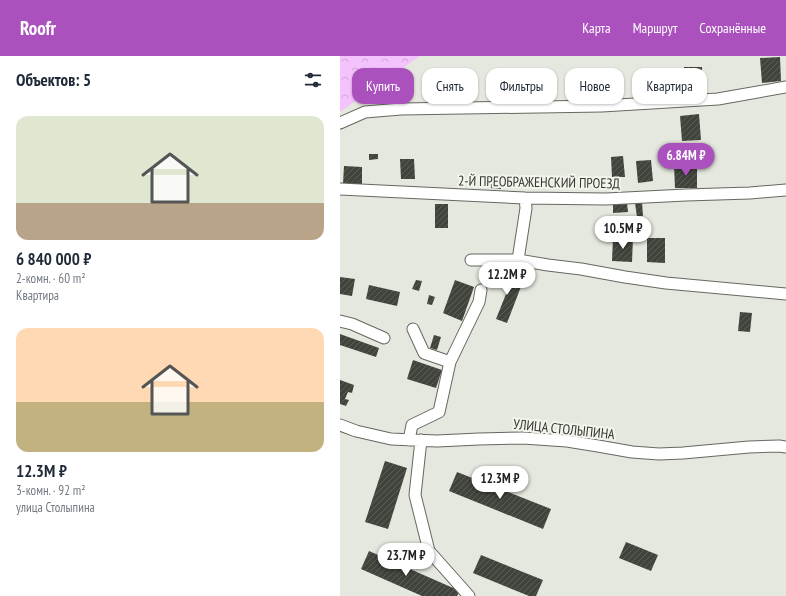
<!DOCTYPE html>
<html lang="ru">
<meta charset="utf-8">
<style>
:root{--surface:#fff;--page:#f2f2f3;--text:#1f2937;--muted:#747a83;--accent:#ab51bd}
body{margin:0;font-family:"PT Sans Narrow",sans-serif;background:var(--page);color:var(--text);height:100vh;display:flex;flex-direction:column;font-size:15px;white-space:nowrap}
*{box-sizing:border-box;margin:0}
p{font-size:13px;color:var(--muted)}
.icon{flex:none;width:22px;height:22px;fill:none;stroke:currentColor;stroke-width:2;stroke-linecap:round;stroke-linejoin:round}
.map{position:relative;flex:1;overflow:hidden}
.panel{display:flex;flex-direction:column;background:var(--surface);width:340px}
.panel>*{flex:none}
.top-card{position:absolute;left:12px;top:12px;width:374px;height:36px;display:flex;gap:8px}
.price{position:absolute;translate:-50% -34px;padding:0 9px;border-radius:14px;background:#fff;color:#222;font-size:13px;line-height:26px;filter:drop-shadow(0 1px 2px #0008)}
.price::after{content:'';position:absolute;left:50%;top:24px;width:12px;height:9px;margin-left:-6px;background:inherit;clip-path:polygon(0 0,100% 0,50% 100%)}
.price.current{background:var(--accent);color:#fff}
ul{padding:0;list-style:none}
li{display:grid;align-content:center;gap:8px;height:212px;padding:0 16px}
li span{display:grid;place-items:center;height:124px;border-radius:12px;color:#555}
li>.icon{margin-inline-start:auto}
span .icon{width:72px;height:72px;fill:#fffc;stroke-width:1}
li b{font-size:17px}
h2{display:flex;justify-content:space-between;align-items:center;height:48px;padding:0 16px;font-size:17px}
.tag{padding:0 14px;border-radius:12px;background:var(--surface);box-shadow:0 1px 3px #0004;font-size:14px;line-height:36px}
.tag.current{background:var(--accent);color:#fff}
header{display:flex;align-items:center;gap:24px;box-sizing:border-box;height:56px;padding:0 20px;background:var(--accent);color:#fff}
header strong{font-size:19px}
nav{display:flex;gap:22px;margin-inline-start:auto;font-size:14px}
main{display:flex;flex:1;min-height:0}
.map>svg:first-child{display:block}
</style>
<header>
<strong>Roofr</strong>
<nav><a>Карта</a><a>Маршрут</a><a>Сохранённые</a></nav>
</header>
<main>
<section class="panel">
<h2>Объектов: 5<svg class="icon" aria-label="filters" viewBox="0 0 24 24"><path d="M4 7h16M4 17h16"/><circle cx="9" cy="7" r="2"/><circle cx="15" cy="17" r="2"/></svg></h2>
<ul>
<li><span style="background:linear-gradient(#dfe7d0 70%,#b9a48a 0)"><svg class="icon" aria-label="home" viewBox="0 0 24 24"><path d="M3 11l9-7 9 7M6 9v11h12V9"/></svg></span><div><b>6 840 000 ₽</b><p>2-комн. · 60 m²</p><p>Квартира</p></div></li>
<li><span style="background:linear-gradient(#ffd9b3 60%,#c2b280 0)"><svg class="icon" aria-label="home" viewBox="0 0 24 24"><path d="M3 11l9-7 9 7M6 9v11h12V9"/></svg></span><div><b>12.3M ₽</b><p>3-комн. · 92 m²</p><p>улица Столыпина</p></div></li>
</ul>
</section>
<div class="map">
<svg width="446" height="540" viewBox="0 0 446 540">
<defs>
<pattern id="forest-crowns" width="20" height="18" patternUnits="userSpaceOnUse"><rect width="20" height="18" fill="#f4c2fd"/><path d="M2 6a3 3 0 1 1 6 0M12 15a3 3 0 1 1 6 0" fill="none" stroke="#d2a7d9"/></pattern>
<pattern id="building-hatch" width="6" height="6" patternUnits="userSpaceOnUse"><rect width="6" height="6" fill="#41443c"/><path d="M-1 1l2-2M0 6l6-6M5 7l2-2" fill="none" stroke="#5b5d57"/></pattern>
</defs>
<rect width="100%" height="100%" fill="#e4e8de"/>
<!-- forest -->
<path fill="url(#forest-crowns)" d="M0,0H80L0,56Z"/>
<!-- building -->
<path fill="url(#building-hatch)" d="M440,1L441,25L422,27L420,2Z
M344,11H362V32H344Z
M359,58L361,84L342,85L340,60Z
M29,98H38V103L29,104Z
M283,100L285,121H272L271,101Z
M60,103H74L75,123H61Z
M311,104L313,125L298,127L296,105Z
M357,109V132H335L334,110Z
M4,110L22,111V128H3Z
M151,119H162L161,133L151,132Z
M302,146L303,160L297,161L295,147Z
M287,147L288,156L273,157V148Z
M95,148H108V172H95Z
M273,182H293L292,206L272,205Z
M307,182H325V207L307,206Z
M154,217L182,228L167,267L156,263L168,233L151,226Z
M0,221L15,223L12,240L0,238Z
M76,224L82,225L79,235L72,233Z
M115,224L134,231L122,265L103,257Z
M29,229L60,236L57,250L26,243Z
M89,239L95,241L92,249L87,248Z
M400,256L412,257L410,276L398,275Z
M0,278L39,292L36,301L0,289Z
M94,279L101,281L97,294L90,292Z
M73,304L102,314L96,332L67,323Z
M0,324L14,329L12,337L8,336L5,343L9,344L6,350L0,348Z
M45,405L67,412L48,473L25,466Z
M117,416L211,453L203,473L109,435Z
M286,486L318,499L311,515L279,502Z
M29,495L120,535L117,540H82L21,513Z
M141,499L203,524L196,540H189L133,517Z"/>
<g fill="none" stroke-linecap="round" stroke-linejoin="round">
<defs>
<path id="minor" d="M0,67L25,56L61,53L262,50L378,43L446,31
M0,133L185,142L266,143L346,139L410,137L446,134
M131,204H178L208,209L241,213L285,221L326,227L446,238
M178,204L186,152L185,142
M0,265L12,268L44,282
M73,273L84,297L110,306
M0,369L16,375L51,383L97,385L139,383L183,382L227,385L258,390L292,396L319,398L343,397L409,391L439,390L446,391
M69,384L72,369L99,356L110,306L139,246L141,234
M81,384L75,439L89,495L129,540"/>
</defs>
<!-- minor casing -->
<use href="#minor" stroke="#656860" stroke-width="13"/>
<!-- minor -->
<use href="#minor" stroke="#fff" stroke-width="11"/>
</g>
<g text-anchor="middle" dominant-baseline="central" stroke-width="4" stroke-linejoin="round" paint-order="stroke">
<!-- street labels -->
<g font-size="14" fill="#353633" stroke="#f2f5eb">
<text transform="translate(199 126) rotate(1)">2-Й ПРЕОБРАЖЕНСКИЙ ПРОЕЗД</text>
<text transform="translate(224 373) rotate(6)">УЛИЦА СТОЛЫПИНА</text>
</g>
</g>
</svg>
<b class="price current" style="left:346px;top:121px">6.84M ₽</b>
<b class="price" style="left:283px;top:194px">10.5M ₽</b>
<b class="price" style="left:167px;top:240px">12.2M ₽</b>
<b class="price" style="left:160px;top:444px">12.3M ₽</b>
<b class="price" style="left:66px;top:521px">23.7M ₽</b>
<div class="top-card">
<a class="tag current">Купить</a>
<a class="tag">Снять</a>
<a class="tag">Фильтры</a>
<a class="tag">Новое</a>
<a class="tag">Квартира</a>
</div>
</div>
</main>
